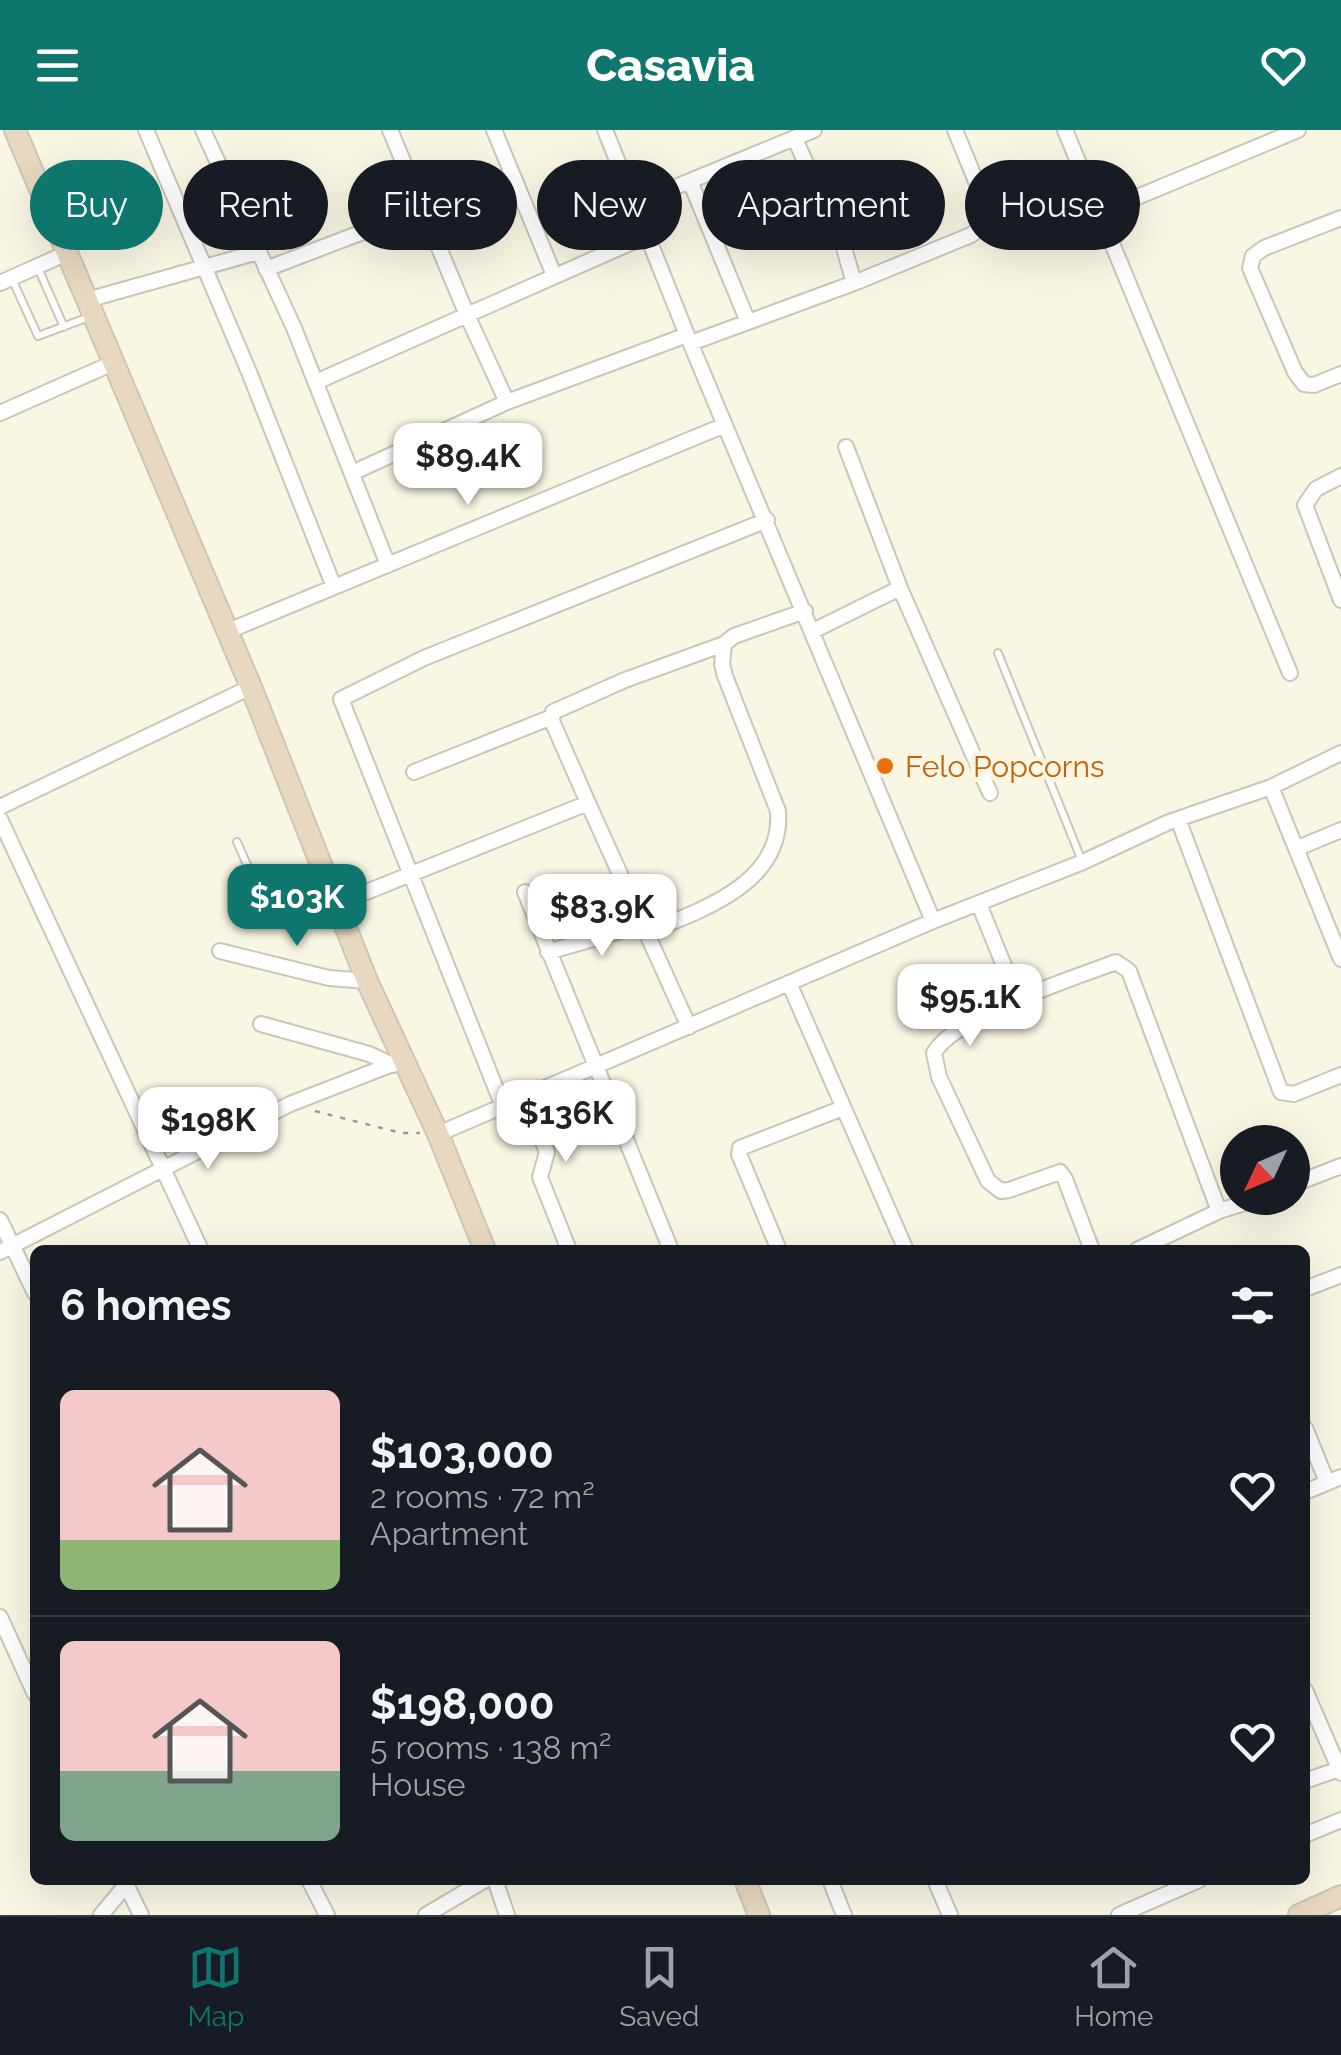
<!DOCTYPE html>
<meta charset="utf-8">
<style>
:root{--surface:#171b24;--page:#20242c;--text:#f1f3f6;--muted:#9ea1a6;--line:#363941;--accent:#0f766e}
body{margin:0;font-family:Raleway,sans-serif;background:var(--page);color:var(--text);height:100vh;display:flex;flex-direction:column;font-size:38px;white-space:nowrap}
*{box-sizing:border-box;margin:0}
p{font-size:32px;color:var(--muted)}
.icon{flex:none;width:55px;height:55px;fill:none;stroke:currentColor;stroke-width:2;stroke-linecap:round;stroke-linejoin:round}
.map{position:relative;flex:1;overflow:hidden}
.side{position:absolute;left:30px;top:1115px;width:1280px;height:640px;display:flex;flex-direction:column;background:var(--surface);border-radius:15px;box-shadow:0 10px 40px #0002}
.side>*{flex:none}
.banner{position:absolute;left:30px;top:30px;width:1282px;height:90px;display:flex;gap:20px}
.needle{width:65px;rotate:226deg}
.buttons{position:absolute;left:1220px;top:995px;display:grid;gap:20px}
.buttons a{display:grid;place-items:center;width:90px;height:90px;border-radius:50%;background:var(--surface);box-shadow:0 10px 40px #0002;font-size:50px}
.price{position:absolute;translate:-50% -85px;padding:0 22px;border-radius:20px;background:#fff;color:#222;font-size:32px;line-height:65px;filter:drop-shadow(0 2px 5px #0008)}
.price::after{content:'';position:absolute;left:50%;top:60px;width:30px;height:22px;margin-left:-15px;background:inherit;clip-path:polygon(0 0,100% 0,50% 100%)}
.price.on{background:var(--accent);color:#fff}
ul{padding:0;list-style:none}
li{display:flex;align-items:center;gap:30px;height:250px;padding:0 30px}
li+li{border-top:2px solid var(--line)}
li span{display:grid;place-items:center;flex:none;width:280px;height:200px;border-radius:15px;color:#555}
li>.icon{margin-inline-start:auto}
span .icon{width:120px;height:120px;fill:#fffc;stroke-width:1}
li b{font-size:42px}
h2{display:flex;justify-content:space-between;align-items:center;height:120px;padding:0 30px;font-size:42px}
.pill{padding:0 35px;border-radius:45px;background:var(--surface);box-shadow:0 10px 40px #0002;font-size:35px;line-height:90px}
.pill.on{background:var(--accent);color:#fff}
header{display:flex;justify-content:space-between;align-items:center;height:130px;padding:0 30px;background:var(--accent);color:#fff;font-size:45px;font-weight:800}
.tabs{display:flex;justify-content:space-around;align-items:center;height:140px;border-top:2px solid var(--line);background:var(--surface);font-size:28px;color:var(--muted)}
.tabs a{display:grid;justify-items:center;gap:5px}
.tabs .on{color:var(--accent)}
.map>svg:first-child{display:block}
</style>
<header><svg class="icon" aria-label="menu" viewBox="0 0 24 24"><path d="M4 6h16M4 12h16M4 18h16"/></svg>Casavia<svg class="icon" aria-label="heart" viewBox="0 0 24 24"><path d="M12 20l-8-8c-3-5 5-10 8-4 3-6 11-1 8 4z"/></svg></header>
<div class="map">
<svg width="1341" height="1785" viewBox="0 0 1341 1785">
<rect width="100%" height="100%" fill="#faf6e4"/>
<g fill="none" stroke-linecap="round" stroke-linejoin="round">
<defs>
<path id="lane" d="M38,138L64,197
M12,149L38,206L89,187
M998,523L1082,731
M237,712L253,748L296,767L328,763"/>
<path id="street" d="M146,0L249,242L334,457
M203,0L294,198L388,435
M494,0L554,145
M605,0L687,205L933,791
M1065,0L1290,543
M795,9L844,118L854,153
M690,51L748,192
M634,74L814,0
M1099,83L1298,0
M1341,88L1264,118L1253,126L1250,138L1295,242L1304,254L1314,255L1341,244
M266,139L423,79
M0,153L67,123
M87,170L258,122
M691,213L854,153L971,105C982,97 986,92 987,78L955,0
M316,252L467,185L390,0
M507,272L687,205
M0,283L113,233
M846,317L900,458L990,663
M352,343L507,272L467,185L646,106
M1341,346L1316,359L1305,375L1341,470
M228,501L725,295
M813,501L900,458
M414,642L552,587
M1271,657L1341,829
M588,673L689,897
M0,677L251,557
M0,689L201,1120
M1178,689L1281,962L1294,964L1341,945
M1298,718L1341,700
M525,762L671,1120
M339,773L588,673L552,591L553,582L625,550L724,514
M979,774L1018,870
M647,802C702,780 784,753 778,681L725,546L722,534L724,514L734,506L805,481
M220,821L329,848L367,851
M548,822L644,794
M789,853L906,1120
M261,894L369,924L393,935
M523,965L547,1022L540,1047L569,1120
M502,974L341,569L424,528L767,390
M438,1004L933,791L1083,732L1169,692L1271,657L1341,623
M1292,1055L1341,1036
M0,1090L35,1163
M779,1120L739,1024L740,1018L843,978
M1092,1120L1065,1049L1060,1042L1009,1060L1001,1061L988,1051L939,947L934,923C955,886 1074,848 1116,832L1129,841L1219,1081
M1137,1120L1219,1081L1261,1068
M0,1122L290,974L403,930
M1305,1159L1341,1145
M1305,1298L1327,1352
M1305,1362L1341,1347
M0,1487L35,1564
M1305,1560L1341,1643
M1305,1651L1339,1639
M1305,1705L1341,1690
M124,1750L141,1785
M309,1750L327,1785
M495,1750L507,1785
M830,1750L844,1785
M935,1750L950,1785
M101,1785L126,1755
M426,1785L485,1750
M1119,1785L1199,1750"/>
<path id="secondary" d="M15,0L251,557L367,851L438,1004L485,1120
M745,1750L759,1785
M1299,1785L1341,1766"/>
</defs>
<!-- lane casing -->
<use href="#lane" stroke="#cbc7b6" stroke-width="10"/>
<!-- street casing -->
<use href="#street" stroke="#cbc7b6" stroke-width="18"/>
<!-- secondary casing -->
<use href="#secondary" stroke="#cbc7b6" stroke-width="24"/>
<!-- path -->
<path stroke="#9e9b8e" stroke-width="2.5" stroke-dasharray="5 8" stroke-linecap="butt" d="M315,981L401,1003H420"/>
<!-- lane -->
<use href="#lane" stroke="#fff" stroke-width="6"/>
<!-- street -->
<use href="#street" stroke="#fff" stroke-width="14"/>
<!-- secondary -->
<use href="#secondary" stroke="#e8d8bf" stroke-width="20"/>
</g>
<!-- markers -->
<circle fill="#e8710a" stroke="#faf6e4" stroke-width="4" cx="885" cy="636" r="10"/>
<g text-anchor="middle" dominant-baseline="central" stroke-width="10" stroke-linejoin="round" paint-order="stroke">
<!-- food labels -->
<g font-size="30" fill="#c56008" stroke="#faf6e4" text-anchor="start">
<text x="905" y="636">Felo Popcorns</text>
</g>
</g>
</svg>
<div class="buttons">
<a><svg class="needle" viewBox="-14 -14 28 28"><path d="M0-13l5 13h-10z" fill="#e53935"/><path d="M0 13l5-13h-10z" fill="#9ea1a6"/></svg></a>
</div>
<b class="price" style="left:468px;top:378px">$89.4K</b>
<b class="price on" style="left:297px;top:819px">$103K</b>
<b class="price" style="left:602px;top:829px">$83.9K</b>
<b class="price" style="left:970px;top:919px">$95.1K</b>
<b class="price" style="left:566px;top:1035px">$136K</b>
<b class="price" style="left:208px;top:1042px">$198K</b>
<div class="banner">
<a class="pill on">Buy</a>
<a class="pill">Rent</a>
<a class="pill">Filters</a>
<a class="pill">New</a>
<a class="pill">Apartment</a>
<a class="pill">House</a>
</div>
<section class="side">
<h2>6 homes<svg class="icon" aria-label="filters" viewBox="0 0 24 24"><path d="M4 7h16M4 17h16"/><circle cx="9" cy="7" r="2"/><circle cx="15" cy="17" r="2"/></svg></h2>
<ul>
<li><span style="background:linear-gradient(#f6c9c9 75%,#8fb573 0)"><svg class="icon" aria-label="home" viewBox="0 0 24 24"><path d="M3 11l9-7 9 7M6 9v11h12V9"/></svg></span><div><b>$103,000</b><p>2 rooms · 72 m²</p><p>Apartment</p></div><svg class="icon" aria-label="heart" viewBox="0 0 24 24"><path d="M12 20l-8-8c-3-5 5-10 8-4 3-6 11-1 8 4z"/></svg></li>
<li><span style="background:linear-gradient(#f6c9c9 65%,#7fa58c 0)"><svg class="icon" aria-label="home" viewBox="0 0 24 24"><path d="M3 11l9-7 9 7M6 9v11h12V9"/></svg></span><div><b>$198,000</b><p>5 rooms · 138 m²</p><p>House</p></div><svg class="icon" aria-label="heart" viewBox="0 0 24 24"><path d="M12 20l-8-8c-3-5 5-10 8-4 3-6 11-1 8 4z"/></svg></li>
</ul>
</section>
</div>
<nav class="tabs">
<a class="on"><svg class="icon" aria-label="map" viewBox="0 0 24 24"><path d="M3 6l6-2 6 2 6-2v14l-6 2-6-2-6 2zM9 4v14M15 6v14"/></svg>Map</a>
<a><svg class="icon" aria-label="saved" viewBox="0 0 24 24"><path d="M7 4h10v16l-5-4-5 4z"/></svg>Saved</a>
<a><svg class="icon" aria-label="home" viewBox="0 0 24 24"><path d="M3 11l9-7 9 7M6 9v11h12V9"/></svg>Home</a>
</nav>
